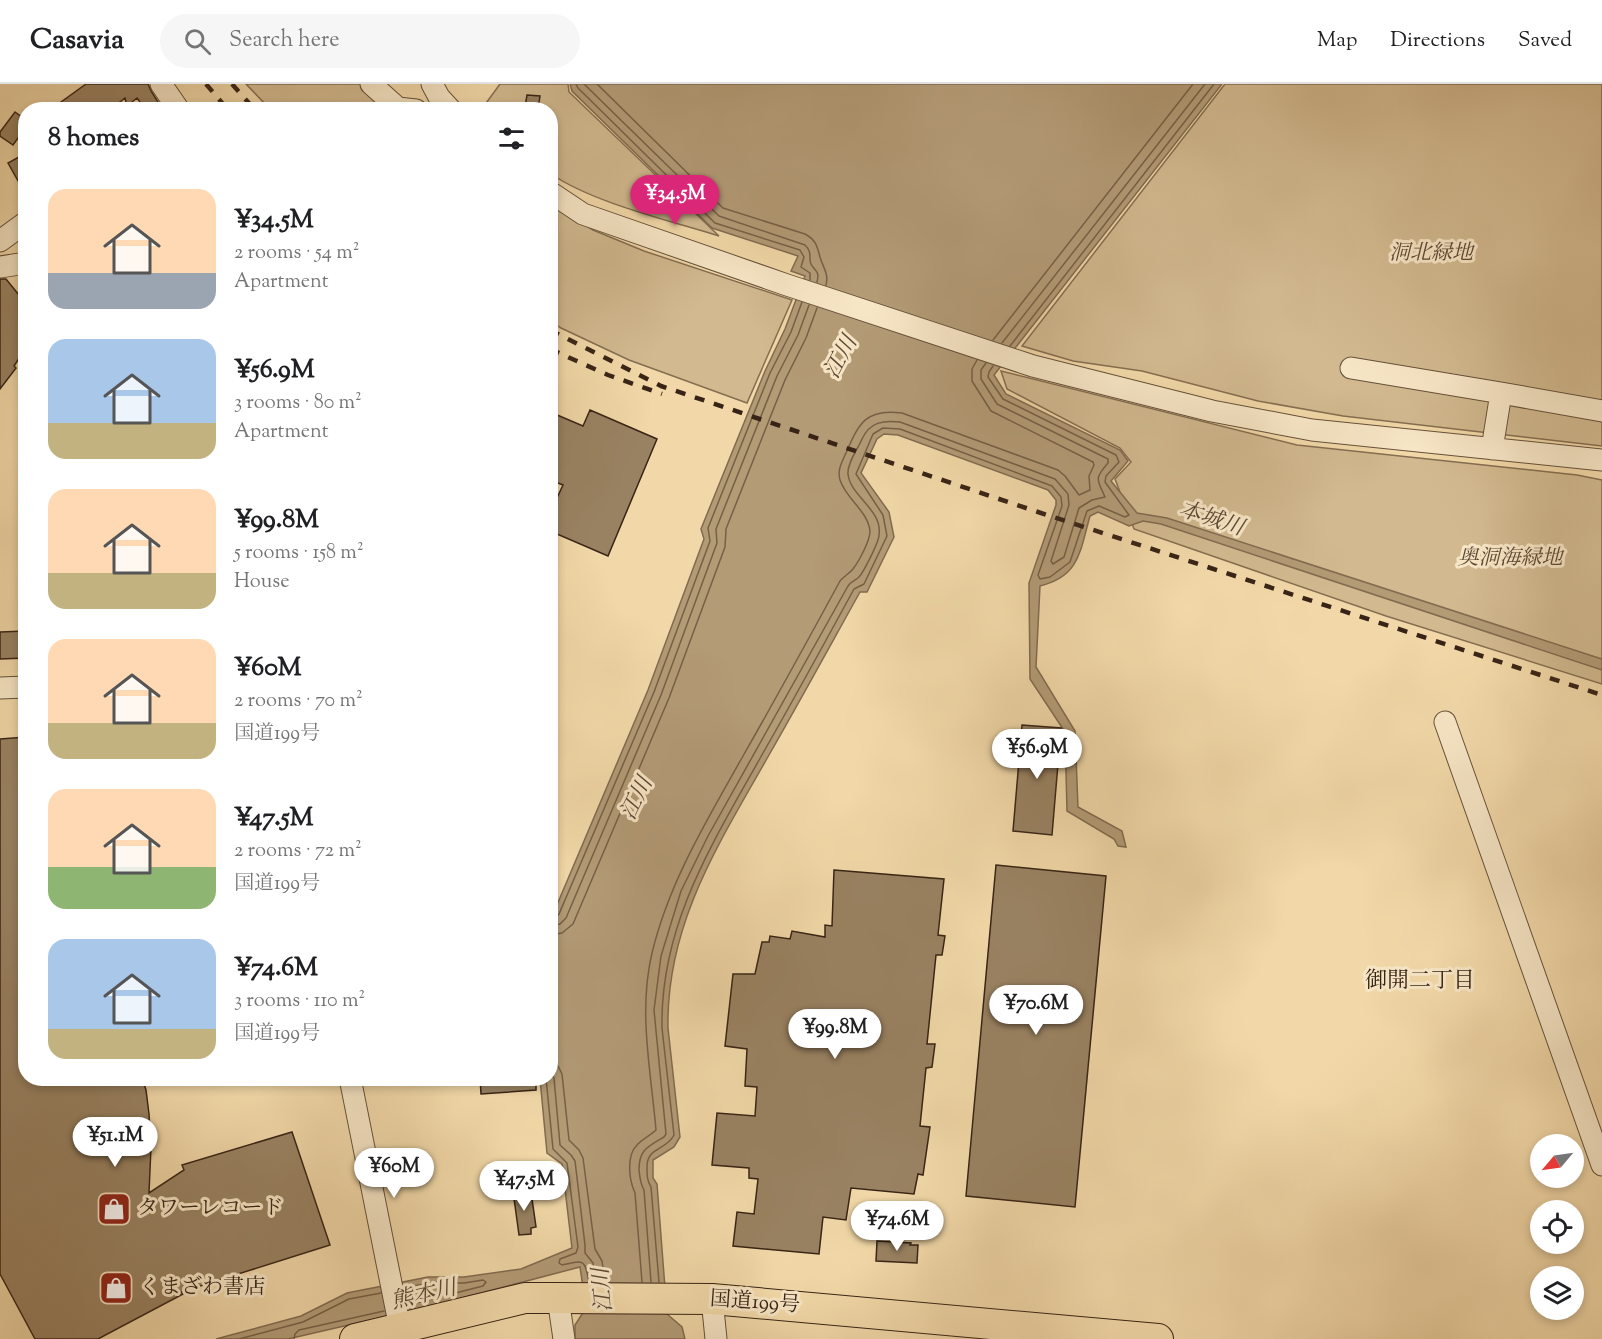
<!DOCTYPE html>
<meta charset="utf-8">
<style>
:root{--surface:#fff;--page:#f6f6f6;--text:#202124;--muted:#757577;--line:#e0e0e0;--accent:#db2777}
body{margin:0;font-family:"Sorts Mill Goudy","Noto Serif JP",serif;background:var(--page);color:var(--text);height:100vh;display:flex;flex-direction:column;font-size:22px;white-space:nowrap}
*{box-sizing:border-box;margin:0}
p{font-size:20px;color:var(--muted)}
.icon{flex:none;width:33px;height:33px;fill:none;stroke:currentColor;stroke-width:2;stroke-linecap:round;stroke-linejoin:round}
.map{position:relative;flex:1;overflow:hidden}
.side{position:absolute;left:18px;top:18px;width:540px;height:984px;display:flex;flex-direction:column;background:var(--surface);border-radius:24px;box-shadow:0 3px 9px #0003}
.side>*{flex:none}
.needle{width:39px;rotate:241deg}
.buttons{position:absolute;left:1530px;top:1050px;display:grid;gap:12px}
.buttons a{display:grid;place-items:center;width:54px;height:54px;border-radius:50%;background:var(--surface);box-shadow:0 3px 9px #0003;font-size:30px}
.price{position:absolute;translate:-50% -51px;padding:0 14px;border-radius:21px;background:#fff;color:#222;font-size:20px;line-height:39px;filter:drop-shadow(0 2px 3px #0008)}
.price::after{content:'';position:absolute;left:50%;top:36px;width:18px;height:14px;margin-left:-9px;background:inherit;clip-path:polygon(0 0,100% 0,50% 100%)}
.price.active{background:var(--accent);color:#fff}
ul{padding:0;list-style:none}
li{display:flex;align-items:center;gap:18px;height:150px;padding:0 30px}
li span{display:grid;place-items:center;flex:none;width:168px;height:120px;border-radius:18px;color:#555}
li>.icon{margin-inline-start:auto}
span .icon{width:72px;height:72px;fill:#fffc;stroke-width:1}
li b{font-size:26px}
h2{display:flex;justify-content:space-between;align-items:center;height:72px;padding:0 30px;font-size:26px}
header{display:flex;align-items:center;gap:36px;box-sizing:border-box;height:84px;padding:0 30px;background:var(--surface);border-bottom:2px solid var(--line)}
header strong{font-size:28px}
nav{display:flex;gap:33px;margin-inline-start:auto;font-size:21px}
.search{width:420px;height:54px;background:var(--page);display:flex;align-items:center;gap:15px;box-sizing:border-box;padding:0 21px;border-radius:33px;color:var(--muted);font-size:22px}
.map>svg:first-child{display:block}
</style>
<header>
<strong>Casavia</strong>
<div class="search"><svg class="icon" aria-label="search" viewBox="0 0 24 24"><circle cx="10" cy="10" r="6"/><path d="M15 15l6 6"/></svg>Search here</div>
<nav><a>Map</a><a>Directions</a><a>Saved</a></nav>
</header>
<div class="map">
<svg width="1602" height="1255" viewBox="0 0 1602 1255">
<rect width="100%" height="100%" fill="#f2d8a8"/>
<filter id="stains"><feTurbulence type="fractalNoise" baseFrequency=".00333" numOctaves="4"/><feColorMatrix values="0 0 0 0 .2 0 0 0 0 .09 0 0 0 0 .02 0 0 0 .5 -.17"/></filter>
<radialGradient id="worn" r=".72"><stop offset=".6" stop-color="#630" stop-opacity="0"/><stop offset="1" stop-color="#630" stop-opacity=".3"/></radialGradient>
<!-- green -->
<path fill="#d2b98f" stroke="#856e52" stroke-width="1.5" d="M246,0H360L388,25H270Z
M500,0H568L569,8L719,152C668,136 594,119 551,90L550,26H481Z
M1225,0H1602V362L1343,332L1258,317L1142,287L1073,277L1022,262Z
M551,120L593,146L644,167L792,216L747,319L629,276L561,244L551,237Z
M1001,287L1297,361L1577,391L1602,396V600L1386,532L1134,445L1115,395L1131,378L1120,364L1007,305Z"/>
<!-- water -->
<path fill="#b39b76" stroke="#826b50" stroke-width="1.5" d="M570,0H1222L994,291L1006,310L1120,366L1128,377L1111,397L1137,429L1167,434L1602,575V586L1161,440L1143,437L1129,442L1098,428L1090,432C1080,467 1080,492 1040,502L1036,583L1075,647L1078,723L1122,747L1126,763L1118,762L1114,755L1067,727L1065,648L1030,595L1029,499L1056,421V416L1048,406L898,351L884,350L877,355L861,389L889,428L894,453L867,508H860C830,562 800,617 769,671C720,758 666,839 668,944L680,1053L674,1063L653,1076V1094L657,1100L667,1230L682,1243L685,1255H575V1241L586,1224L580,1183L435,1221L288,1255H216L301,1232L347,1209L428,1193H464L521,1185L572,1164L562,1080L547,1069L540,995L550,994L551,835L648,606L704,455L701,445L765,287L785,245L805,192L791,187L798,172L712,144L572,7Z"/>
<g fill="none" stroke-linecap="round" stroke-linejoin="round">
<!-- shore -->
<path stroke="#766046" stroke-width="1.5" d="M576,0L578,4L715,139L800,166L804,173L801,183L810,189V196
M584,0L719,132L805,161C813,169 808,173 811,180C815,188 820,186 817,198
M597,0L723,124L805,150C816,156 817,162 820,173C823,184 829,189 826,201
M993,256L1193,0
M1002,259L1205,0
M1010,262L1214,0
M550,835L555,834L559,830L654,608L710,457L708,444L770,289L791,248L802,218
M550,842L560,840L566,834L661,611L717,459L716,445L777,292L798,251L809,221
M550,851L562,849L573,840L669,614L725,463L726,445L785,296L806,254L817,224
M550,975L558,982L562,990L569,1056L579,1066L583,1074L595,1165L602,1177L605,1198
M550,987L554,994L560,1061L571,1071L575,1077L585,1161V1169L593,1179L596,1198
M546,994L553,1065L567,1079L578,1163L576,1169L560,1175L559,1179L562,1181C584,1176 585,1175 589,1198
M642,1198L635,1109C629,1096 626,1072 637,1061C642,1055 651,1051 656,1046C651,987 638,928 652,869C669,798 707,736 743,672C776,614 808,556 840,497C844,492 849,490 853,485C859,477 870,457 870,447C868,427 846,415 840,396C837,386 842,378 846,369C859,339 866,324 902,329L1058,386L1065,392L1079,411L1090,406L1089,392L1094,381L1093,378L991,327L972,297V285L977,276
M651,1198L644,1106C640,1099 640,1094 639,1086C639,1066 647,1063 664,1053L666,1050L654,926L661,872L681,807L708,752L848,502C851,497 855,497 859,493C863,489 879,458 879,451C883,426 850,412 848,390C847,379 858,365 862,355C870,338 883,336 900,338L1055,395L1068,410L1069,421L1051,477L1053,480L1064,473L1079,424L1092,416L1105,413C1097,395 1094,395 1108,379V375L997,320L981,295V286L986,279
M659,1198L651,1103C647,1096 647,1092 647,1084C646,1063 666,1067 674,1051L662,944C660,839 714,757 763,669C794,615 824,560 854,505L864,500L887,452L883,431L856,390L873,350L883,344L900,345L1052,402L1061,413L1062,422L1038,491L1040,495L1050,493L1070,478L1087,427L1099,422L1125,433L1129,431L1105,398L1106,392L1119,378L1116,371L1003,315L988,293L989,288L993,282
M404,1204L429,1199H464L483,1196L486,1198L483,1202L408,1221
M239,1255L303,1238L349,1215L381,1209
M294,1255L295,1250L299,1246L384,1227"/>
</g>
<!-- building -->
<path fill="#998262" stroke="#382416" stroke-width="1.5" d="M86,0H148L151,7L163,26H146L137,14L127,22L125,14L110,26H50Z
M527,11L540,12L538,25L525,23Z
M15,28L26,36V43L13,61L0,52V48Z
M26,69V111L8,79Z
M0,195H6L19,211L26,208V264L14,282L16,284L0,305Z
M590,326L657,355L608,472L550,447V429L563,401L550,396V328L583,342Z
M25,547L26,574L0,575V548Z
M1022,641L1061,644L1052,751L1013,747Z
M26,653V994H142L146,1006L149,1030L151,1063L149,1109L184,1086L182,1081L292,1048L330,1161L181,1208L183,1210L98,1255H35L0,1190V655Z
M996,781L1106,792L1075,1123L966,1112Z
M834,786L944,795L938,851L945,852L942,871H936L927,960H935L932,983L926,984L920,1042L930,1043L923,1091L918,1090L914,1110L851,1104L846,1136L823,1133L819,1170L733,1162L737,1128L754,1130L758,1095L749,1094V1084L712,1081L717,1029L755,1032L757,1003L745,1002L747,965L725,962L733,890H755L762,858H769L770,852L790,855L792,847L825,853V841L832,842Z
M480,994L536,996V1006L481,1010Z
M526,1105L528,1116L532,1115L536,1143L531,1144V1150L519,1151L513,1107Z
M877,1157L911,1159L910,1161H918L917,1179L876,1177Z"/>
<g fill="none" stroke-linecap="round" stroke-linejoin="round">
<defs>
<path id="minor" d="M161,0L179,26
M371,0L398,24L416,26
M432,0L439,13L451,26
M550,108L583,130L787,201L1033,282L1212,327L1312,346L1602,376
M0,157L26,138
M0,183L26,179
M1351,284L1501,309
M1492,365L1501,309L1602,327
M0,604L26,603
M1445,638L1602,1081
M350,994L400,1244
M558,1214L564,1255
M712,1215L716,1255"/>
<path id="highway" d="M355,1255L525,1214H558L712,1215L1158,1255"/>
</defs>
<!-- minor casing -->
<use href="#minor" stroke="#66513a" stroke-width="23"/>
<!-- highway casing -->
<use href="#highway" stroke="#382416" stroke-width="32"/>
<!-- minor -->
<use href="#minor" stroke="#f7e6c6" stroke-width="21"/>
<!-- highway -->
<use href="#highway" stroke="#f2d8a8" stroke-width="30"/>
<!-- rail -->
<path stroke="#382416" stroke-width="4.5" stroke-dasharray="10 10" stroke-linecap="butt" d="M206,0L228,26
M232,0L255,26
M550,246L661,302L1038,428L1602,611
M550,265L608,291L662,310"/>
</g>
<!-- icons -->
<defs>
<symbol id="shop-square" viewBox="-11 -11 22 22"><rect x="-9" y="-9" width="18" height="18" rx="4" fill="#8f2418" stroke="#f7e6c6"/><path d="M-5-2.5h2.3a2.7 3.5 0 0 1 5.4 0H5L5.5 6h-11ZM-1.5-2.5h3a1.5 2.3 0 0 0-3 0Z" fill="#fff"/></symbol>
</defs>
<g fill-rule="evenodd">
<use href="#shop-square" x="95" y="1106" width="38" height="38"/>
<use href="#shop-square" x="97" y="1185" width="38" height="38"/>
</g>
<g text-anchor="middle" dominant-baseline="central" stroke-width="6" stroke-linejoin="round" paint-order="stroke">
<!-- park labels -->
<g font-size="21" font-style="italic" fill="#5e4934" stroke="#f7e6c6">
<text x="1431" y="170">洞北緑地</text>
<text x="1510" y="475">奥洞海緑地</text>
</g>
<!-- poi labels -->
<g font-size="21" fill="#382416" stroke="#f7e6c6" text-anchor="start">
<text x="137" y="1125">タワーレコード</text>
<text x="139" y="1204">くまざわ書店</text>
</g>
<!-- street labels -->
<g font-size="21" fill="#382416" stroke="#f7e6c6">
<text transform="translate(755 1219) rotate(4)">国道199号</text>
</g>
<!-- water labels -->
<g font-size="22" font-style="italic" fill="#5d4833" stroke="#f7e6c6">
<text transform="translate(842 274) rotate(-62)">江川</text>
<text transform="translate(1211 436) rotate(18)">本城川</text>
<text transform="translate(638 715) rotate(-64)">江川</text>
<text transform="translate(604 1206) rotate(-95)">江川</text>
<text transform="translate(424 1212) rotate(-13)">熊本川</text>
</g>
<!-- neighbourhood labels -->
<g font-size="22" fill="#382416" stroke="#f7e6c6">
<text x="1420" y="898">御開二丁目</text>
</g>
</g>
<rect width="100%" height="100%" filter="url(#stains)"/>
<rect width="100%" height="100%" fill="url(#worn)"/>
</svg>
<div class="buttons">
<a><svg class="needle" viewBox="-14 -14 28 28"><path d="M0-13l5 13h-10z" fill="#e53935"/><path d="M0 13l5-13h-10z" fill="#757577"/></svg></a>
<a><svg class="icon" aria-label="locate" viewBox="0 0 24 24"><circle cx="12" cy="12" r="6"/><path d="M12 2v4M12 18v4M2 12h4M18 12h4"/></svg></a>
<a><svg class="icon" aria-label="layers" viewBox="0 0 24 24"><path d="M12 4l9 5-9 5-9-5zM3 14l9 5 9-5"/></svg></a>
</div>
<b class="price active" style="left:675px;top:142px">¥34.5M</b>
<b class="price" style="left:1037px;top:696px">¥56.9M</b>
<b class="price" style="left:1036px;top:952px">¥70.6M</b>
<b class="price" style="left:835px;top:976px">¥99.8M</b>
<b class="price" style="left:115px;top:1084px">¥51.1M</b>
<b class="price" style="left:394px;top:1115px">¥60M</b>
<b class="price" style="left:524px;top:1128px">¥47.5M</b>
<b class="price" style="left:897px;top:1168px">¥74.6M</b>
<section class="side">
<h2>8 homes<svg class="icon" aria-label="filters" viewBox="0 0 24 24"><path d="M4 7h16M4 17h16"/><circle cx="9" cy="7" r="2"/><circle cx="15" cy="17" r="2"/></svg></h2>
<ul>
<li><span style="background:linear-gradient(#ffd9b3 70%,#9aa5b1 0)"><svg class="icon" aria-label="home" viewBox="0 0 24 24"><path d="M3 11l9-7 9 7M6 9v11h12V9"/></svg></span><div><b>¥34.5M</b><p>2 rooms · 54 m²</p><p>Apartment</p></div></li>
<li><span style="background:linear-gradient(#a9c7e8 70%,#c2b280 0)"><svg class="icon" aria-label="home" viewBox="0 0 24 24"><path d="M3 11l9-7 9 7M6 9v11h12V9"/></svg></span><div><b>¥56.9M</b><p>3 rooms · 80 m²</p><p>Apartment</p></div></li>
<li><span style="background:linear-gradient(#ffd9b3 70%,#c2b280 0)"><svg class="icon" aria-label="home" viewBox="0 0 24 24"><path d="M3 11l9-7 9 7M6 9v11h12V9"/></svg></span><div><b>¥99.8M</b><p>5 rooms · 158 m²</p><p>House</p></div></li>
<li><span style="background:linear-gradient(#ffd9b3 70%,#c2b280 0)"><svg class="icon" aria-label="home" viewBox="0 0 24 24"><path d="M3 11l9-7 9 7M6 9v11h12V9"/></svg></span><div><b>¥60M</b><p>2 rooms · 70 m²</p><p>国道199号</p></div></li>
<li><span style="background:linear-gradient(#ffd9b3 65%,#8fb573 0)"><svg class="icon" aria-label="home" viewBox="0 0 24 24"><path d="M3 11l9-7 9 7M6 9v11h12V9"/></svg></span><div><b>¥47.5M</b><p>2 rooms · 72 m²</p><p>国道199号</p></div></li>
<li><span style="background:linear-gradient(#a9c7e8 75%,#c2b280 0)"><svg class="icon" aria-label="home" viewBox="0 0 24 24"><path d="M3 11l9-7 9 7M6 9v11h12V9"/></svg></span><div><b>¥74.6M</b><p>3 rooms · 110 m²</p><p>国道199号</p></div></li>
</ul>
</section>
</div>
